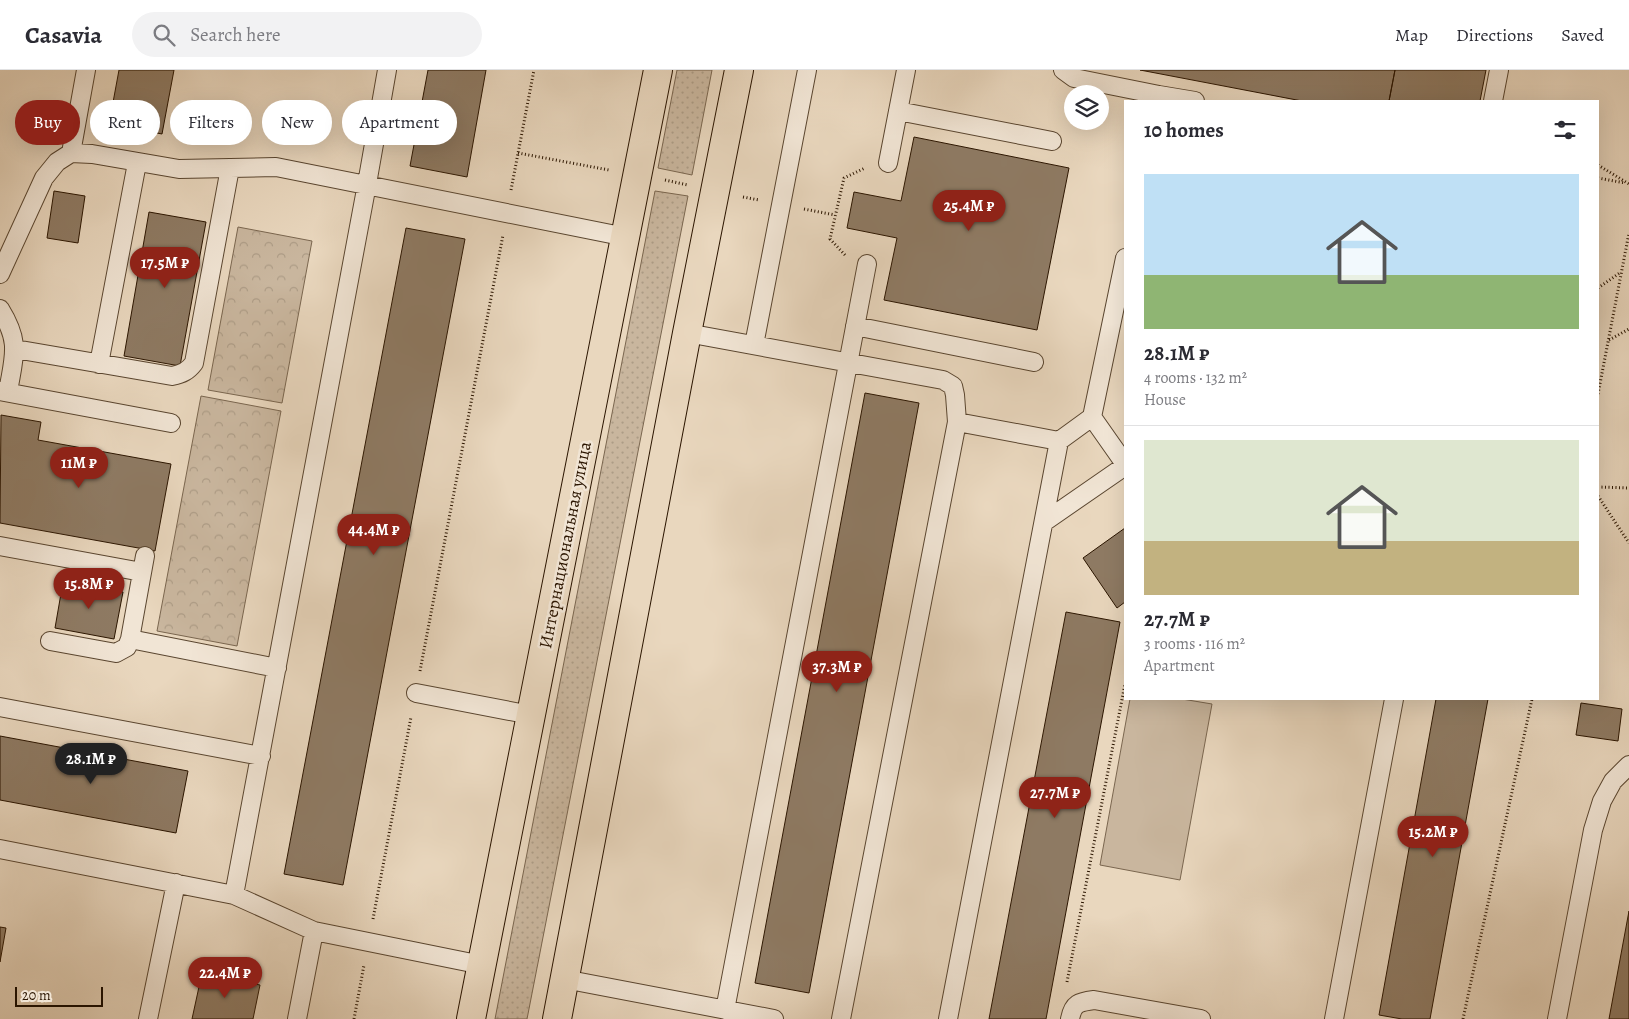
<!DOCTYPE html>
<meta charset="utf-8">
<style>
:root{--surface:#fff;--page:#f2f2f3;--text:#2b2b33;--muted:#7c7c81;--line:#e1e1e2;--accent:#8f2418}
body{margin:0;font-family:Alegreya,serif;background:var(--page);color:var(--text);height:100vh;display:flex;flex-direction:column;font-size:19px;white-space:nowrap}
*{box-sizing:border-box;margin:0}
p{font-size:16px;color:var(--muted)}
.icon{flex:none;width:28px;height:28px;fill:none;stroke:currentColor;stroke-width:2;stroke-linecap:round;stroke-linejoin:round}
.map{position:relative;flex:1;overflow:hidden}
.drawer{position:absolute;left:1124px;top:30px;width:475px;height:600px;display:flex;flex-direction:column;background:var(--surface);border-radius:0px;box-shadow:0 5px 20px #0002}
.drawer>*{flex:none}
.hud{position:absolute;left:15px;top:30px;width:475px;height:45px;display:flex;gap:10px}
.buttons{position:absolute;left:1064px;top:15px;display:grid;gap:10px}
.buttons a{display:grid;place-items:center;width:45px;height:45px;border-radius:50%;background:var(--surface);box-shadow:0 5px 20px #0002;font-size:25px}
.scale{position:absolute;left:15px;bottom:12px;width:88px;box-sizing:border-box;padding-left:5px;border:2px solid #2b1500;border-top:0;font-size:14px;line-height:18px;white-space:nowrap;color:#2b1500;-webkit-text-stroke:4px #f1e5d5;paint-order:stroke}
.price{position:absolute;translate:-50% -42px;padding:0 11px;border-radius:18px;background:var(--accent);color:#fff;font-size:16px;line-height:32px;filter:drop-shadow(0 1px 2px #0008)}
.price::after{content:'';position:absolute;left:50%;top:30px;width:15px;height:11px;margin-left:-8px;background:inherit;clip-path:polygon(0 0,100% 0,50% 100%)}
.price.active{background:#222;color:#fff}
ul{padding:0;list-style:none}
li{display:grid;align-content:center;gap:10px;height:265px;padding:0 20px}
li+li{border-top:1px solid var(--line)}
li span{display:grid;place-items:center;height:155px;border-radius:0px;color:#555}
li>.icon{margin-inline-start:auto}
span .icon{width:90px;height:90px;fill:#fffc;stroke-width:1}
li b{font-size:21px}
h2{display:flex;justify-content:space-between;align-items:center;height:60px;padding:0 20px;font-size:21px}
.chip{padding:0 18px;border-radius:22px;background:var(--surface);box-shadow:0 5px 20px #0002;font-size:18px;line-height:45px}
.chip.active{background:var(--accent);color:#fff}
header{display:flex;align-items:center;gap:30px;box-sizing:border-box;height:70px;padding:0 25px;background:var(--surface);border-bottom:1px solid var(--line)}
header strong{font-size:24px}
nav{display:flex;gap:28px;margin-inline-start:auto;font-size:18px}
.search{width:350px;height:45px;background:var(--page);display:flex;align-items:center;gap:12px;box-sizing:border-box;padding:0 18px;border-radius:28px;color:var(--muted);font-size:19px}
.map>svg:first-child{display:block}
</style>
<header>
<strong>Casavia</strong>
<div class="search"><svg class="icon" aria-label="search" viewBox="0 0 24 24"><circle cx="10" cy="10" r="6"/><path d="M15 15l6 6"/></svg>Search here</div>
<nav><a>Map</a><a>Directions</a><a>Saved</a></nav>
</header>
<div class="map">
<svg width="1629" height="949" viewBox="0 0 1629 949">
<defs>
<pattern id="grass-dots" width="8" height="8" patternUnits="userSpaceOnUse" patternTransform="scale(1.25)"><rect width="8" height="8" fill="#c9b69e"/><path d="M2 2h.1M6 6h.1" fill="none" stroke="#ad9c86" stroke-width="1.8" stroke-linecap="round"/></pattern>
<pattern id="forest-crowns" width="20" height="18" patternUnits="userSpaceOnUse" patternTransform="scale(1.25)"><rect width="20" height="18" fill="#c9b69e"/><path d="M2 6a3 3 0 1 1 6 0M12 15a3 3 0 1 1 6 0" fill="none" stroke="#ad9c86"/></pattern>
</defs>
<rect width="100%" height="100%" fill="#e9d7be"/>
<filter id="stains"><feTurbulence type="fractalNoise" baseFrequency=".004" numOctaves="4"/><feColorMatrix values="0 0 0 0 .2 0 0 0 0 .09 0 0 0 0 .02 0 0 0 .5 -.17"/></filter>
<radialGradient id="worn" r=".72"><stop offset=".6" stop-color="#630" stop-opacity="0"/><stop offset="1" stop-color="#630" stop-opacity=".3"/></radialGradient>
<!-- grass -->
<path fill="url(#grass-dots)" stroke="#7a664f" d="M677,0H712L692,105L658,98Z
M655,121L688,126L527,949H495Z"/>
<!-- forest -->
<path fill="url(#forest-crowns)" stroke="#7a664f" d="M238,157L312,171L282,333L208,320Z
M201,326L281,341L237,576L157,561Z"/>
<!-- pitch -->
<path fill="#c9b69e" stroke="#7a664f" d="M1130,629H1182L1212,634L1180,810L1100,795Z"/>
<!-- building -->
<path fill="#8e7a63" stroke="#2b1500" d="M119,0H174L162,64L109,54Z
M428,0H486L467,107L410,96Z
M1140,0H1395L1389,31H1302Z
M1395,0H1486L1480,31H1389Z
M914,67L1069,98L1037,260L884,230L897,168L847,158L854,122L901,131Z
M54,121L85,126L78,173L47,168Z
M149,142L206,152L180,296L124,286Z
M406,158L465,169L343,815L284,804Z
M865,323L919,333L809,923L755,913Z
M1,345L41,352L38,370L171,394L155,481L0,453Z
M1125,458V532L1117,538L1083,488Z
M63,512L123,522L114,569L55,558Z
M1066,542L1120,552L1046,949H989Z
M1436,629H1488L1430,949H1402L1379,945Z
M1581,633L1622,639L1618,671L1576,665Z
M0,666L188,701L176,763L0,730Z
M1629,841V949H1609Z
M0,857L6,858L0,892Z
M202,903L260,915L253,949H192Z"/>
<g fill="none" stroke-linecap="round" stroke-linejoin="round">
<defs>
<path id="lane" d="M1063,0L1074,8L1159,25
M1158,31L1159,25L1195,31
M1493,31L1499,0
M898,41L1052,71
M71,83L86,0
M888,93L906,0
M0,204L44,108L57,92L71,83L92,84L179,99L276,97L626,167
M0,239C21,273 14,285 8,322
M855,256L1034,292
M687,263L943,310L953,316L955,325L957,352L841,949
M754,275L807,0
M15,279L172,306C182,304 188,301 194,293L230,98
M99,294L137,93
M0,321L171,353
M1092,347L1125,394
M957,352L1059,371L1092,347L1125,188
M1044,452L1125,396
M0,476L142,502
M130,569L277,598
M50,571L116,583L127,577L130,569L145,486
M416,623L531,645
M0,637L261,686
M0,779L234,825L314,861L482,895
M234,825L367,114L387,0
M564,909L774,949
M725,940L867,194
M148,949L176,813
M297,949L314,861
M948,949L1059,371
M1070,949C1073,933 1079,932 1094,930L1201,949
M1334,949L1394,629
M1557,949L1593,760L1602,731L1613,711L1629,695"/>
<path id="primary" d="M471,949L658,0
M557,949L687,263L739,0"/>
</defs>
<!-- lane casing -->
<use href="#lane" stroke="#5a4630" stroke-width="20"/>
<!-- primary casing -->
<use href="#primary" stroke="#2b1500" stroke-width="30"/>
<!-- path -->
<path stroke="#2b1500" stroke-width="3" stroke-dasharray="1 2.5" stroke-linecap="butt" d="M518,83L609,100
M1598,95L1629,114
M1598,108L1625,113
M665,110L688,115
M511,120L534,0
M743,127L759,130
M804,139L835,145
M845,185L830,169L844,108L865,98
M1598,218L1621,202
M1609,270L1629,259
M1598,324L1629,163
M1598,417L1629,418
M1598,426L1629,473
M420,601L503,165
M373,849L411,647
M1067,912L1125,614
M354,949L364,895
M1463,949L1532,629"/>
<!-- lane -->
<use href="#lane" stroke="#f1e5d5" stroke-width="18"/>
<!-- primary -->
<use href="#primary" stroke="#e9d7be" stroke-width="28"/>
</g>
<g text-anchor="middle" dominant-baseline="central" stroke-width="5" stroke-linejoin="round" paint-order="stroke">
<!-- street labels -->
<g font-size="18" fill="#2b1500" stroke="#f1e5d5">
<text transform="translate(565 475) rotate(-79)">Интернациональная улица</text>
</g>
</g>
<rect width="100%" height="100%" filter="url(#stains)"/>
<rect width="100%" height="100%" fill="url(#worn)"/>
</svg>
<div class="buttons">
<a><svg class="icon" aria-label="layers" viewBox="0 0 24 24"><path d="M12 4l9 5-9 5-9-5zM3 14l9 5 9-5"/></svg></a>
</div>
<div class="scale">20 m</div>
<b class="price" style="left:969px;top:162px">25.4M ₽</b>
<b class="price" style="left:165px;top:219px">17.5M ₽</b>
<b class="price" style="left:79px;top:419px">11M ₽</b>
<b class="price" style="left:374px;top:486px">44.4M ₽</b>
<b class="price" style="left:89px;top:540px">15.8M ₽</b>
<b class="price" style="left:837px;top:623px">37.3M ₽</b>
<b class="price active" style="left:91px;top:715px">28.1M ₽</b>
<b class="price" style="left:1055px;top:749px">27.7M ₽</b>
<b class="price" style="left:1433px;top:788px">15.2M ₽</b>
<b class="price" style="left:225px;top:929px">22.4M ₽</b>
<div class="hud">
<a class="chip active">Buy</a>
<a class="chip">Rent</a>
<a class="chip">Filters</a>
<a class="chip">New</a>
<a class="chip">Apartment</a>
</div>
<section class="drawer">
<h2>10 homes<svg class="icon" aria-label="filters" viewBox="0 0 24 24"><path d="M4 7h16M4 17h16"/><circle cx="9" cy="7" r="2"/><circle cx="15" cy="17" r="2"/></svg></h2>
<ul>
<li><span style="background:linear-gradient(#bfe0f5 65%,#8fb573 0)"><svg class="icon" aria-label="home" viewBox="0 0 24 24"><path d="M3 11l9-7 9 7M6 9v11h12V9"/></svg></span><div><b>28.1M ₽</b><p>4 rooms · 132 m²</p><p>House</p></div></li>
<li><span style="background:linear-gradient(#dfe7d0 65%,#c2b280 0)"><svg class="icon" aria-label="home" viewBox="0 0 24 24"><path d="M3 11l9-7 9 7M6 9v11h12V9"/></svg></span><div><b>27.7M ₽</b><p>3 rooms · 116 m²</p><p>Apartment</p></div></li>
</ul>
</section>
</div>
